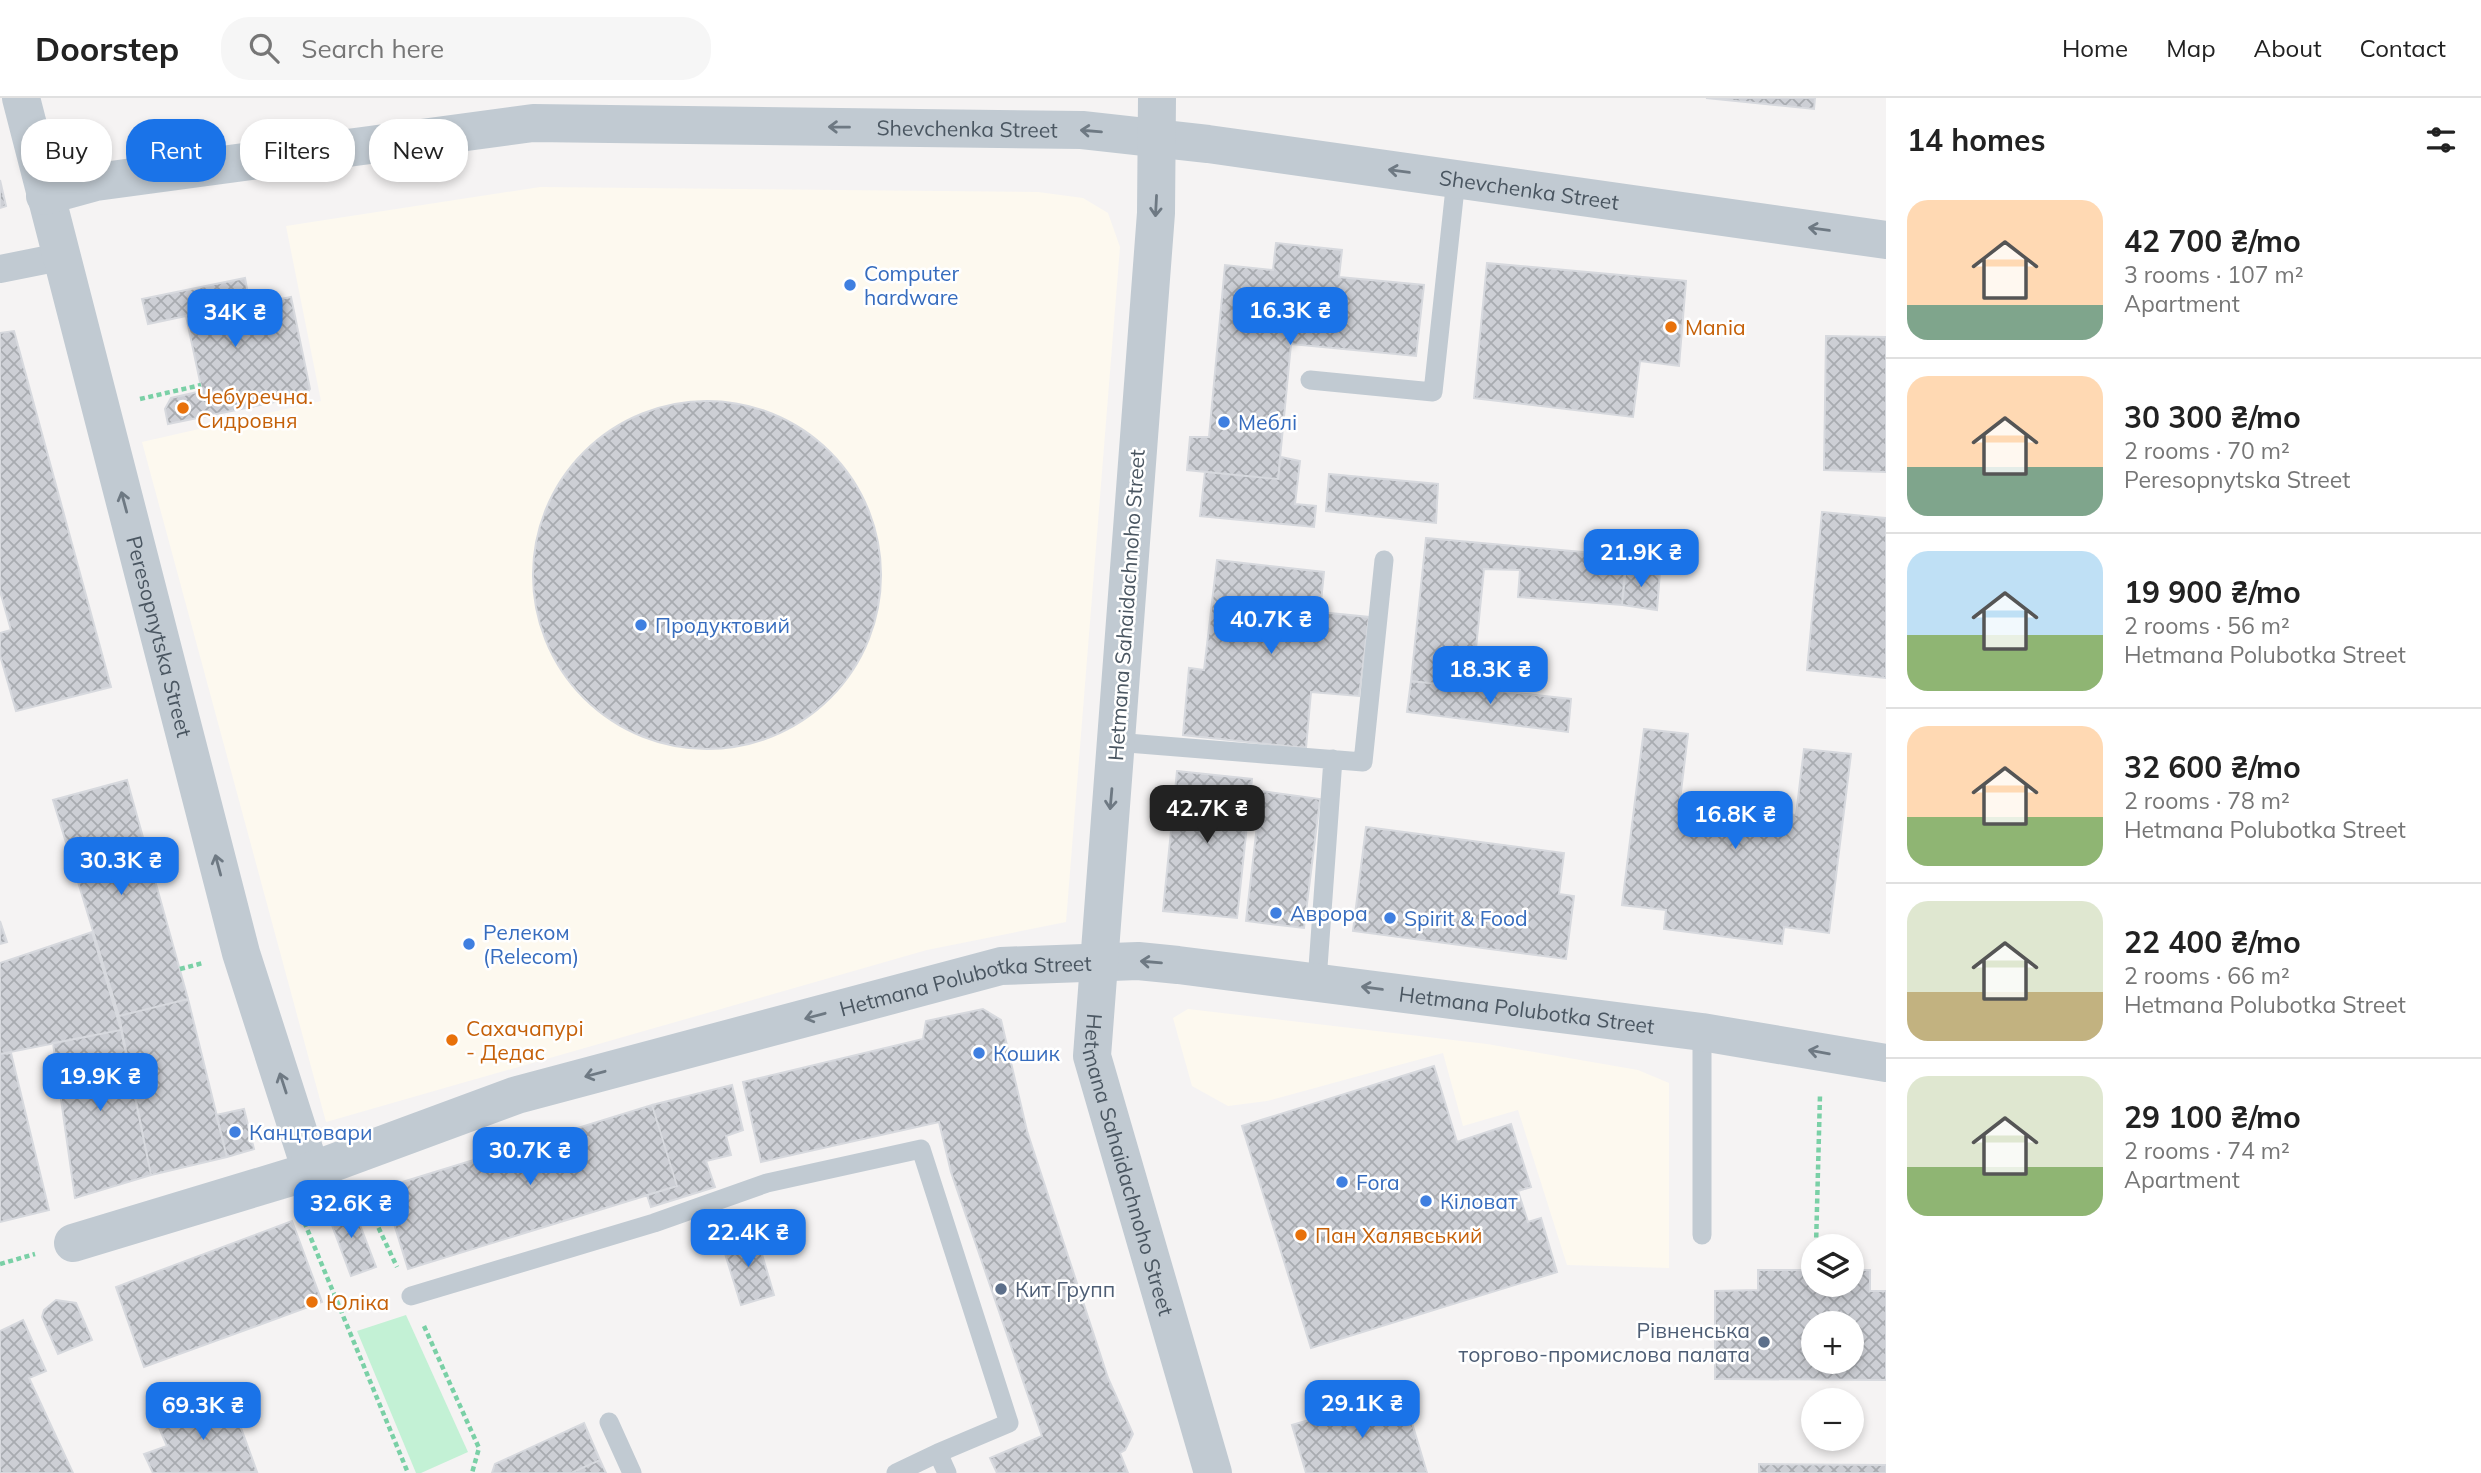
<!DOCTYPE html>
<meta charset="utf-8">
<style>
:root{--surface:#fff;--page:#f6f6f6;--text:#222;--muted:#767676;--line:#e0e0e0;--accent:#1a73e8}
body{margin:0;font-family:Mulish,sans-serif;background:var(--page);color:var(--text);height:100vh;display:flex;flex-direction:column;font-size:26px;white-space:nowrap}
*{box-sizing:border-box;margin:0}
p{font-size:23px;color:var(--muted)}
.icon{flex:none;width:38px;height:38px;fill:none;stroke:currentColor;stroke-width:2;stroke-linecap:round;stroke-linejoin:round}
.map{position:relative;flex:1;overflow:hidden}
.details{display:flex;flex-direction:column;background:var(--surface);width:595px}
.details>*{flex:none}
.hud{position:absolute;left:21px;top:21px;width:665px;height:63px;display:flex;gap:14px}
.fabs{position:absolute;left:1801px;top:1136px;display:grid;gap:14px}
.fabs a{display:grid;place-items:center;width:63px;height:63px;border-radius:50%;background:var(--surface);box-shadow:0 4px 10px #0003;font-size:35px}
.price{position:absolute;translate:-50% -60px;padding:0 16px;border-radius:14px;background:var(--accent);color:#fff;font-size:23px;line-height:46px;filter:drop-shadow(0 2px 4px #0008)}
.price::after{content:'';position:absolute;left:50%;top:42px;width:21px;height:16px;margin-left:-10px;background:inherit;clip-path:polygon(0 0,100% 0,50% 100%)}
.price.current{background:#222;color:#fff}
ul{padding:0;list-style:none}
li{display:flex;align-items:center;gap:21px;height:175px;padding:0 21px}
li+li{border-top:2px solid var(--line)}
li span{display:grid;place-items:center;flex:none;width:196px;height:140px;border-radius:21px;color:#555}
li>.icon{margin-inline-start:auto}
span .icon{width:84px;height:84px;fill:#fffc;stroke-width:1}
li b{font-size:30px}
h2{display:flex;justify-content:space-between;align-items:center;height:84px;padding:0 21px;font-size:30px}
.chip{padding:0 24px;border-radius:28px;background:var(--surface);box-shadow:0 4px 10px #0003;font-size:24px;line-height:63px}
.chip.current{background:var(--accent);color:#fff}
header{display:flex;align-items:center;gap:42px;box-sizing:border-box;height:98px;padding:0 35px;background:var(--surface);border-bottom:2px solid var(--line)}
header strong{font-size:33px}
nav{display:flex;gap:38px;margin-inline-start:auto;font-size:24px}
.search{width:490px;height:63px;background:var(--page);display:flex;align-items:center;gap:18px;box-sizing:border-box;padding:0 24px;border-radius:28px;color:var(--muted);font-size:26px}
main{display:flex;flex:1;min-height:0}
.map>svg:first-child{display:block}
</style>
<header>
<strong>Doorstep</strong>
<div class="search"><svg class="icon" aria-label="search" viewBox="0 0 24 24"><circle cx="10" cy="10" r="6"/><path d="M15 15l6 6"/></svg>Search here</div>
<nav><a>Home</a><a>Map</a><a>About</a><a>Contact</a></nav>
</header>
<main>
<div class="map">
<svg width="1886" height="1375" viewBox="0 0 1886 1375">
<defs>
<pattern id="building-cross-hatch" width="8" height="8" patternUnits="userSpaceOnUse" patternTransform="scale(1.75)"><rect width="8" height="8" fill="#cdcfd5"/><path d="M0 0l8 8M0 8l8-8" fill="none" stroke="#a8abb0"/></pattern>
</defs>
<rect width="100%" height="100%" fill="#f5f3f3"/>
<!-- commercial -->
<path fill="#fdf9ef" d="M540,89L1038,94L1083,100L1108,115L1120,149L1066,824L927,852L326,1024L142,344L321,303L286,128Z
M1188,911L1487,946L1638,972L1669,985V1170L1567,1167L1518,1012L1463,1028L1443,955L1267,1003L1228,1008L1192,988L1173,920Z"/>
<!-- grass -->
<path fill="#c3f1d5" d="M406,1217L468,1354L421,1375H416L357,1233Z"/>
<!-- building -->
<path fill="url(#building-cross-hatch)" stroke="#d7d9de" stroke-width="2" fill-rule="evenodd" d="M1706,0H1815L1814,11Z
M0,82L6,108L0,110Z
M1276,145L1342,152L1339,179L1424,187L1416,258L1291,246L1278,381L1187,372L1190,339H1209L1225,167L1273,172Z
M1487,165L1686,183L1679,268L1640,263L1633,319L1474,300Z
M245,180L250,207L291,199L310,291L304,298L168,326L165,311L171,300L202,293L186,218L148,226L142,201Z
M14,233L111,589L16,613L0,557V535L11,532L0,493V235Z
M1826,238L1886,239V374L1824,372Z
M533 477a174 174 0 1 1 348 0a174 174 0 1 1-348 0Z
M1281,359L1300,363L1295,406L1316,408L1314,429L1200,418L1205,374L1278,381Z
M1329,376L1438,386L1436,425L1326,413Z
M1822,414L1886,420V580L1807,572Z
M1426,440L1627,458L1622,507L1518,499L1520,472L1484,471L1472,590L1411,583Z
M1217,462L1324,474L1320,514L1369,519L1359,598L1311,594L1306,650L1183,637L1189,570L1204,572Z
M1625,471L1660,474L1657,512L1622,507Z
M1411,583L1571,601L1568,634L1407,614Z
M1644,631L1688,636L1680,702L1796,717L1804,651L1851,656L1829,835L1784,829L1782,846L1664,831L1666,812L1622,807Z
M1177,673L1252,681L1237,820L1163,813Z
M127,682L188,901L119,918L53,702Z
M1261,693L1320,701L1304,830L1246,823Z
M1366,729L1564,755L1559,796L1574,798L1566,861L1353,833Z
M0,823L7,844L0,846Z
M92,834L121,932L0,956V865Z
M188,901L227,1059L151,1077L119,918Z
M983,911L1001,922L1027,1033L1108,1280L1133,1336L1125,1352L1120,1355L1128,1375H997L990,1360L1042,1338L951,1074L939,1024L761,1064L743,984L923,941L926,923Z
M121,932L151,1077L75,1100L53,945Z
M11,955L49,1112L0,1124V956Z
M1434,968L1457,1044L1511,1026L1531,1089L1518,1093L1528,1124L1541,1120L1557,1174L1311,1250L1242,1028Z
M732,987L743,1032L726,1038L731,1057L706,1063L715,1089L651,1109L647,1097L677,1088L652,1007Z
M652,1007L677,1088L408,1171L383,1090Z
M244,1011L254,1051L227,1059L216,1017Z
M352,1106L376,1169L351,1178L327,1114Z
M292,1123L322,1204L144,1269L116,1189Z
M756,1136L774,1197L741,1207L722,1146Z
M1758,1172H1813V1186H1852V1172H1870V1193H1886V1282L1715,1281V1193L1758,1192ZM1813,1225H1852V1264H1813Z
M56,1202L76,1205L92,1242L58,1256L42,1219L44,1212Z
M23,1222L46,1273L29,1280L73,1375H0V1233Z
M1403,1295L1427,1375H1306L1292,1327Z
M229,1297L257,1374L153,1375L144,1356L167,1348L157,1325Z
M584,1325L600,1362L571,1375H492L495,1366Z
M600,1362L606,1375H571Z
M1759,1366L1886,1367V1375H1759Z"/>
<g fill="none" stroke-linecap="round" stroke-linejoin="round">
<!-- path -->
<path stroke="#7ad0a6" stroke-width="4.5" stroke-dasharray="5 3.5" stroke-linecap="butt" d="M140,301L201,287
M180,871L203,865
M364,1099L397,1169
M306,1117L303,1121L408,1375
M1816,1148L1820,997
M0,1166L35,1156
M424,1228L479,1350L472,1375"/>
<!-- service -->
<path stroke="#c1cad2" stroke-width="19" d="M1310,282L1433,294L1456,81
M1115,644L1363,664L1384,462
M1317,883L1333,661
M1702,934V1137
M411,1198L654,1125L767,1085L921,1051L1009,1325L938,1355
M609,1324L632,1375
M896,1375L938,1355L947,1375"/>
<!-- pedestrian -->
<path stroke="#c1cad2" stroke-width="28" d="M0,171L60,159"/>
<!-- minor -->
<g stroke="#c1cad2" stroke-width="38">
<path id="s1" d="M21,0L241,855L311,1073"/>
<path id="s2" d="M45,98L96,84L533,25L1082,32L1208,46L1886,142"/>
<path id="s3" d="M73,1145L311,1073L517,997L1001,868L1138,863L1178,867L1702,934L1886,965"/>
</g>
<!-- tertiary -->
<path stroke="#c1cad2" stroke-width="38" id="s4" d="M1157,0L1156,115L1092,958L1213,1375"/>
</g>
<!-- one-way arrows -->
<defs><path id="oneway-shaft" d="M-6 0H5M1.5-3L5.5 0L1.5 3" fill="none" stroke-width="1.6" stroke-linecap="round" stroke-linejoin="round" transform="scale(1.75)"/></defs>
<g stroke="#6e7983">
<use href="#oneway-shaft" transform="translate(839 29) rotate(-179)"/>
<use href="#oneway-shaft" transform="translate(1091 33) rotate(-175)"/>
<use href="#oneway-shaft" transform="translate(1399 73) rotate(-172)"/>
<use href="#oneway-shaft" transform="translate(1156 108) rotate(93)"/>
<use href="#oneway-shaft" transform="translate(1819 131) rotate(-172)"/>
<use href="#oneway-shaft" transform="translate(124 404) rotate(-105)"/>
<use href="#oneway-shaft" transform="translate(1111 701) rotate(95)"/>
<use href="#oneway-shaft" transform="translate(218 767) rotate(-105)"/>
<use href="#oneway-shaft" transform="translate(1151 864) rotate(-175)"/>
<use href="#oneway-shaft" transform="translate(1372 890) rotate(-172)"/>
<use href="#oneway-shaft" transform="translate(815 918) rotate(165)"/>
<use href="#oneway-shaft" transform="translate(1819 954) rotate(-170)"/>
<use href="#oneway-shaft" transform="translate(595 976) rotate(165)"/>
<use href="#oneway-shaft" transform="translate(283 985) rotate(-108)"/>
</g>
<!-- markers -->
<g fill="#3f7fe0" stroke="#fff" stroke-width="2.5">
<circle cx="850" cy="187" r="7"/>
<circle cx="1224" cy="324" r="7"/>
<circle cx="641" cy="527" r="7"/>
<circle cx="1276" cy="815" r="7"/>
<circle cx="1390" cy="820" r="7"/>
<circle cx="469" cy="846" r="7"/>
<circle cx="979" cy="955" r="7"/>
<circle cx="235" cy="1034" r="7"/>
<circle cx="1342" cy="1084" r="7"/>
<circle cx="1426" cy="1103" r="7"/>
</g>
<g fill="#e8710a" stroke="#fff" stroke-width="2.5">
<circle cx="1671" cy="229" r="7"/>
<circle cx="183" cy="310" r="7"/>
<circle cx="452" cy="942" r="7"/>
<circle cx="1301" cy="1137" r="7"/>
<circle cx="312" cy="1204" r="7"/>
</g>
<g fill="#5c6f8a" stroke="#fff" stroke-width="2.5">
<circle cx="1001" cy="1191" r="7"/>
<circle cx="1764" cy="1244" r="7"/>
</g>
<g text-anchor="middle" dominant-baseline="central" stroke-width="5" stroke-linejoin="round" paint-order="stroke">
<!-- street labels -->
<g font-size="21" fill="#4a5661" stroke="#fff">
<text stroke="none"><textPath href="#s2" startOffset="928">Shevchenka Street</textPath></text>
<text stroke="none"><textPath href="#s2" startOffset="1494">Shevchenka Street</textPath></text>
<text transform="translate(1126 507) rotate(-86)">Hetmana Sahaidachnoho Street</text>
<text stroke="none"><textPath href="#s1" startOffset="556">Peresopnytska Street</textPath></text>
<text stroke="none"><textPath href="#s3" startOffset="931">Hetmana Polubotka Street</textPath></text>
<text stroke="none"><textPath href="#s3" startOffset="1498">Hetmana Polubotka Street</textPath></text>
<text stroke="none"><textPath href="#s4" startOffset="1074">Hetmana Sahaidachnoho Street</textPath></text>
</g>
<!-- shop labels -->
<g font-size="21" fill="#366cbe" stroke="#fff" text-anchor="start">
<text x="864" y="175">Computer<tspan x="864" dy="24">hardware</tspan></text>
<text x="1238" y="324">Меблі</text>
<text x="655" y="527">Продуктовий</text>
<text x="1290" y="815">Аврора</text>
<text x="1404" y="820">Spirit &amp; Food</text>
<text x="483" y="834">Релеком<tspan x="483" dy="24">(Relecom)</tspan></text>
<text x="993" y="955">Кошик</text>
<text x="249" y="1034">Канцтовари</text>
<text x="1356" y="1084">Fora</text>
<text x="1440" y="1103">Кіловат</text>
</g>
<!-- food labels -->
<g font-size="21" fill="#c56008" stroke="#fff" text-anchor="start">
<text x="1685" y="229">Mania</text>
<text x="197" y="298">Чебуречна.<tspan x="197" dy="24">Сидровня</tspan></text>
<text x="466" y="930">Сахачапурі<tspan x="466" dy="24">- Дедас</tspan></text>
<text x="1315" y="1137">Пан Халявський</text>
<text x="326" y="1204">Юліка</text>
</g>
<!-- service labels -->
<g font-size="21" fill="#4e5e75" stroke="#fff" text-anchor="start">
<text x="1015" y="1191">Кит Групп</text>
<text x="1750" y="1232" text-anchor="end">Рівненська<tspan x="1750" dy="24">торгово-промислова палата</tspan></text>
</g>
</g>
</svg>
<div class="fabs">
<a><svg class="icon" aria-label="layers" viewBox="0 0 24 24"><path d="M12 4l9 5-9 5-9-5zM3 14l9 5 9-5"/></svg></a>
<a>+</a>
<a>−</a>
</div>
<b class="price" style="left:1290px;top:249px">16.3K ₴</b>
<b class="price" style="left:235px;top:251px">34K ₴</b>
<b class="price" style="left:1641px;top:491px">21.9K ₴</b>
<b class="price" style="left:1271px;top:558px">40.7K ₴</b>
<b class="price" style="left:1490px;top:608px">18.3K ₴</b>
<b class="price current" style="left:1207px;top:747px">42.7K ₴</b>
<b class="price" style="left:1735px;top:753px">16.8K ₴</b>
<b class="price" style="left:121px;top:799px">30.3K ₴</b>
<b class="price" style="left:100px;top:1015px">19.9K ₴</b>
<b class="price" style="left:530px;top:1089px">30.7K ₴</b>
<b class="price" style="left:351px;top:1142px">32.6K ₴</b>
<b class="price" style="left:748px;top:1171px">22.4K ₴</b>
<b class="price" style="left:1362px;top:1342px">29.1K ₴</b>
<b class="price" style="left:203px;top:1344px">69.3K ₴</b>
<div class="hud">
<a class="chip">Buy</a>
<a class="chip current">Rent</a>
<a class="chip">Filters</a>
<a class="chip">New</a>
</div>
</div>
<section class="details">
<h2>14 homes<svg class="icon" aria-label="filters" viewBox="0 0 24 24"><path d="M4 7h16M4 17h16"/><circle cx="9" cy="7" r="2"/><circle cx="15" cy="17" r="2"/></svg></h2>
<ul>
<li><span style="background:linear-gradient(#ffd9b3 75%,#7fa58c 0)"><svg class="icon" aria-label="home" viewBox="0 0 24 24"><path d="M3 11l9-7 9 7M6 9v11h12V9"/></svg></span><div><b>42 700 ₴/mo</b><p>3 rooms · 107 m²</p><p>Apartment</p></div></li>
<li><span style="background:linear-gradient(#ffd9b3 65%,#7fa58c 0)"><svg class="icon" aria-label="home" viewBox="0 0 24 24"><path d="M3 11l9-7 9 7M6 9v11h12V9"/></svg></span><div><b>30 300 ₴/mo</b><p>2 rooms · 70 m²</p><p>Peresopnytska Street</p></div></li>
<li><span style="background:linear-gradient(#bfe0f5 60%,#8fb573 0)"><svg class="icon" aria-label="home" viewBox="0 0 24 24"><path d="M3 11l9-7 9 7M6 9v11h12V9"/></svg></span><div><b>19 900 ₴/mo</b><p>2 rooms · 56 m²</p><p>Hetmana Polubotka Street</p></div></li>
<li><span style="background:linear-gradient(#ffd9b3 65%,#8fb573 0)"><svg class="icon" aria-label="home" viewBox="0 0 24 24"><path d="M3 11l9-7 9 7M6 9v11h12V9"/></svg></span><div><b>32 600 ₴/mo</b><p>2 rooms · 78 m²</p><p>Hetmana Polubotka Street</p></div></li>
<li><span style="background:linear-gradient(#dfe7d0 65%,#c2b280 0)"><svg class="icon" aria-label="home" viewBox="0 0 24 24"><path d="M3 11l9-7 9 7M6 9v11h12V9"/></svg></span><div><b>22 400 ₴/mo</b><p>2 rooms · 66 m²</p><p>Hetmana Polubotka Street</p></div></li>
<li><span style="background:linear-gradient(#dfe7d0 65%,#8fb573 0)"><svg class="icon" aria-label="home" viewBox="0 0 24 24"><path d="M3 11l9-7 9 7M6 9v11h12V9"/></svg></span><div><b>29 100 ₴/mo</b><p>2 rooms · 74 m²</p><p>Apartment</p></div></li>
</ul>
</section>
</main>
